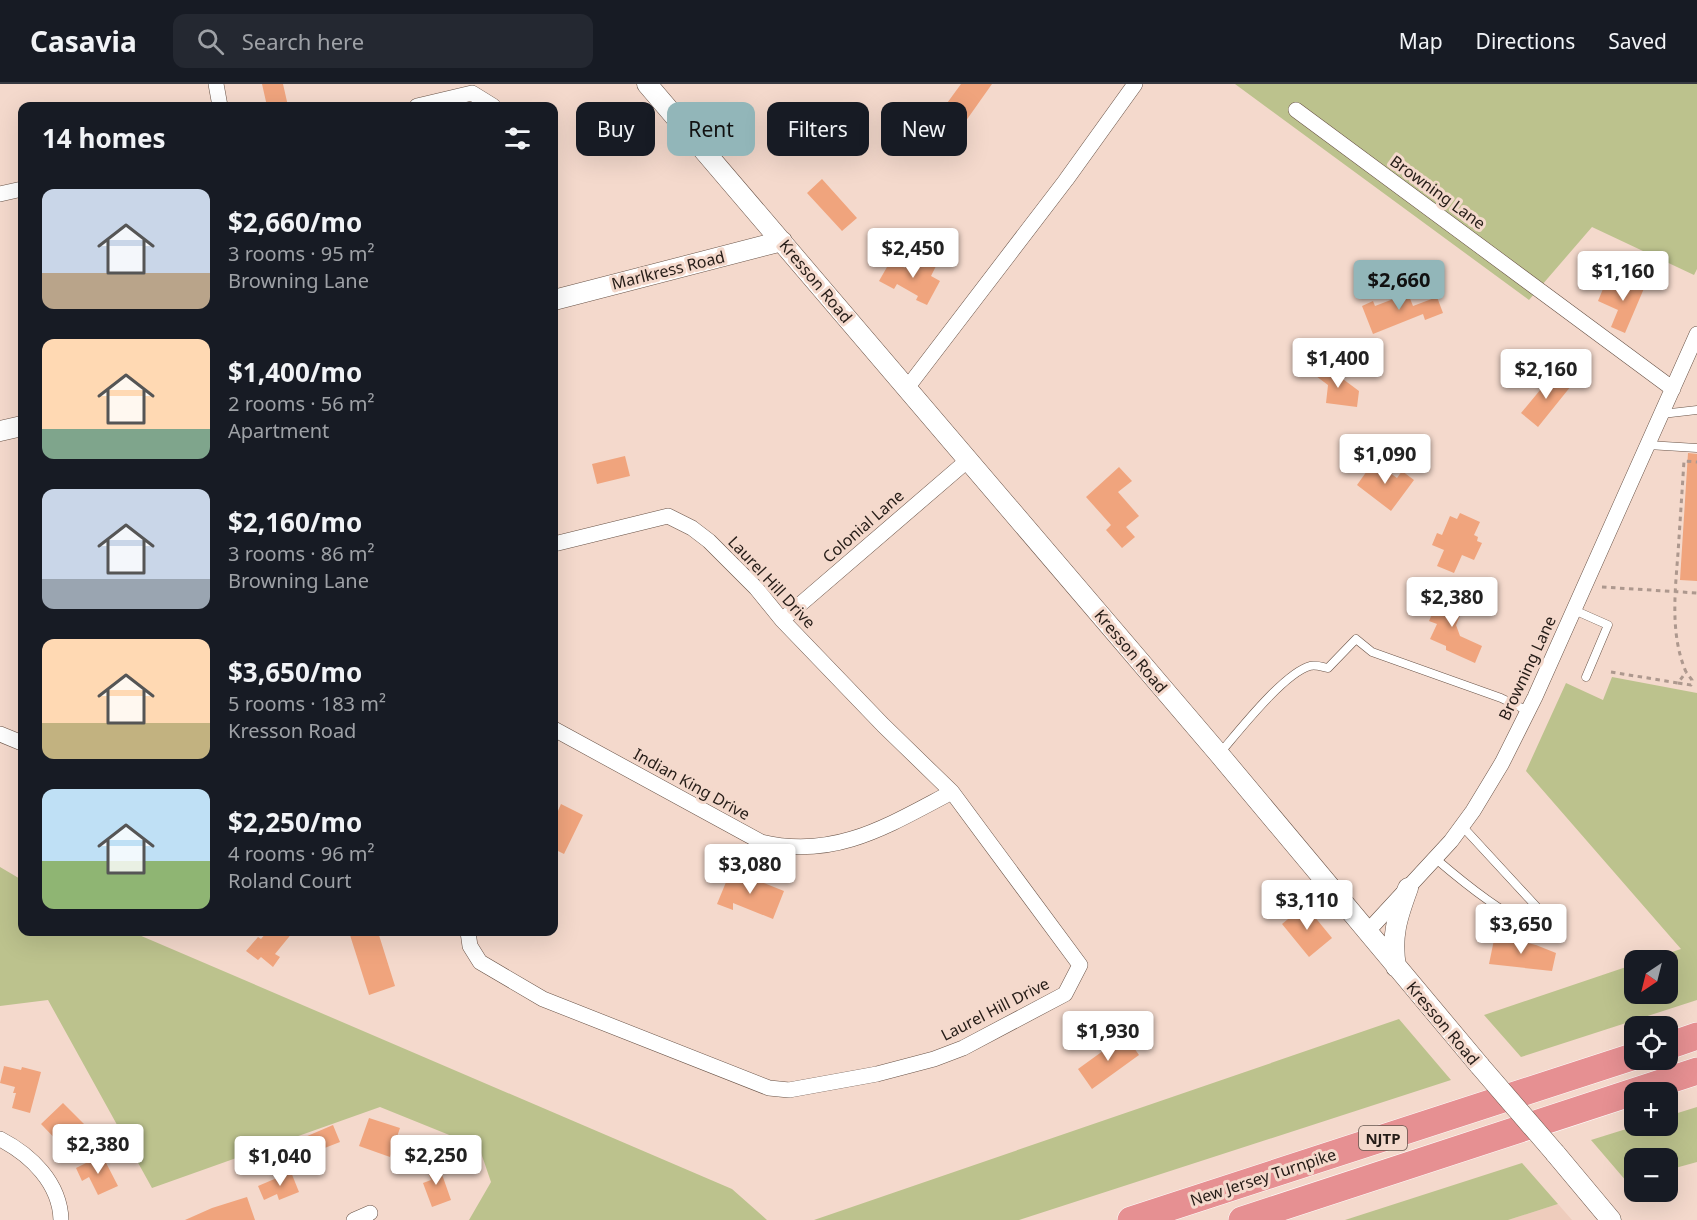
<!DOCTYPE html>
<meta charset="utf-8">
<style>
:root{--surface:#171b24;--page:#242831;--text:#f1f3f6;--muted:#9ea1a6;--line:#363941;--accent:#92b6b9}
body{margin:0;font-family:"Noto Sans",sans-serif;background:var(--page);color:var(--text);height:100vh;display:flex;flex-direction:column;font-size:22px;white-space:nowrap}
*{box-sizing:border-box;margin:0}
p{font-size:20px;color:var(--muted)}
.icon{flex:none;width:33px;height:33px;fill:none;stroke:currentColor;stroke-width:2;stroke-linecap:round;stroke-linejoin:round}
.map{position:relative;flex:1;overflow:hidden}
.drawer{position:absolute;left:18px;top:18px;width:540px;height:834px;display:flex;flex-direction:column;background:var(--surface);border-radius:12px;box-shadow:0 6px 24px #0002}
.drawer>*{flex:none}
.hud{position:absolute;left:576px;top:18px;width:570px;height:54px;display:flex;gap:12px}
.needle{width:39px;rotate:215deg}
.fabs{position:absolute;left:1624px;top:866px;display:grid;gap:12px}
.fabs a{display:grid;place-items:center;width:54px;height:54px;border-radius:12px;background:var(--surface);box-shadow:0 6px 24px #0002;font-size:30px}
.price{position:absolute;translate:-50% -51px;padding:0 14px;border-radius:6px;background:#fff;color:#222;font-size:20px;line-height:39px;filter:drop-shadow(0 2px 3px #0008)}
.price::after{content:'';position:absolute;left:50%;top:36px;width:18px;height:14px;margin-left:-9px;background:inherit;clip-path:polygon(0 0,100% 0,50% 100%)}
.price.current{background:var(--accent);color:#111}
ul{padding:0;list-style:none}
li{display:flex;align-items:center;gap:18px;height:150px;padding:0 24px}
li span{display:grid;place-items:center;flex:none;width:168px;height:120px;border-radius:12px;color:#555}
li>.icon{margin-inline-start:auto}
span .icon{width:72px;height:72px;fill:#fffc;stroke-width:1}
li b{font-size:26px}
h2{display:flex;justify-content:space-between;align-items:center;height:72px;padding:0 24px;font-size:26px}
.pill{padding:0 21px;border-radius:12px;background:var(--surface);box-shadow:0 6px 24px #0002;font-size:21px;line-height:54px}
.pill.current{background:var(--accent);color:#111}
header{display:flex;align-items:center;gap:36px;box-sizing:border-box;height:84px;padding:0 30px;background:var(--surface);border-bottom:2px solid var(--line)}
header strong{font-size:28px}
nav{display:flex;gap:33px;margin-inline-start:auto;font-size:21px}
.search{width:420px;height:54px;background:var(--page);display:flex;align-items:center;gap:15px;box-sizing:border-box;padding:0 21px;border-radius:12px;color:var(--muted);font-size:22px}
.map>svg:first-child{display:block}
</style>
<header>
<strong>Casavia</strong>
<div class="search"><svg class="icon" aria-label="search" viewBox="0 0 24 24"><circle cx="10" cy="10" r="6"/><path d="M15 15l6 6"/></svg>Search here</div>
<nav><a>Map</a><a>Directions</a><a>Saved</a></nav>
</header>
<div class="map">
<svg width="1697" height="1136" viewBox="0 0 1697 1136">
<rect width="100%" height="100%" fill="#f4d9cc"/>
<!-- built -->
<path fill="#eeccbc" d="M1558,1120L1572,1136H1508Z"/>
<!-- green -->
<path fill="#bcc28d" d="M1235,0H1697V185L1694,191L1592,143L1529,216Z
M1612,593L1697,609V916L1521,973L1484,931L1635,880V909H1668V876H1648L1681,865L1526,687L1566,599L1603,616Z
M0,783L22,796V848H132L732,1105L767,1136H469L491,1098L479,1063L380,1023L152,1104L48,916L0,922Z
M1399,935L1451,996L1019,1136H814Z
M1697,1023V1078L1668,1086V1074H1635V1096L1627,1098L1591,1056L1639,1041H1668V1032Z
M1522,1079L1558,1120L1508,1136H1345Z"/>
<!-- building -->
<path fill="#f0a47d" d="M262,0H283L288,22H267Z
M961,0H992L963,41L942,26Z
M822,95L857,134L842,147L807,109Z
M921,174L936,182L931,192L940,197L927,221L916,216L918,212L897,200L894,205L879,197L891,176L905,184L909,178L917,182Z
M1627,194L1645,202L1625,249L1611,243L1618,226L1598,217L1605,200L1621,207Z
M1405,202L1413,222L1437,213L1443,229L1425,236L1423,230L1373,250L1362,222L1373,217L1375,222L1396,214L1394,207Z
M1324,281L1359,307L1357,323L1326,319L1328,301L1316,292Z
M1555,288L1571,302L1538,343L1521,329Z
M1688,369L1697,370V497L1680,496Z
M625,372L630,392L597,400L592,380Z
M1374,377L1397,394L1402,387L1414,396L1391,427L1357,401Z
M1119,383L1132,397L1118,408L1139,432L1126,443L1135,453L1122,464L1106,446L1111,441L1086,413Z
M1460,429L1480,438L1474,451L1478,453L1477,457L1482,459L1474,476L1462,471L1454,489L1437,482L1444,466L1432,461L1437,449L1442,451L1450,432L1457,435Z
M1442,508L1466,518L1456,541L1460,552L1482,562L1475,579L1446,566V562L1430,555L1437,540L1429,537Z
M561,720L583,731L564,770L554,765V736Z
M731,786L784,807L773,835L733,819V826L717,820Z
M1305,821L1332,854L1309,873L1282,840Z
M267,848H293L275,870L280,873L273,883L261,873L258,876L246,867L258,853L261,855Z
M349,848H378L395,902L369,911Z
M1495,851L1536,861L1556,869L1552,887L1489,880Z
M1125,951L1139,971L1092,1005L1078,985Z
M4,982L21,986L22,983L41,988L30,1029L12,1024L16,1009H13L15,1003L0,999Z
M63,1019L88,1044L66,1066L41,1040Z
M369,1034L400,1044L390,1073L359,1062Z
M333,1041L340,1058L317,1067L322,1078L310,1083L298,1056Z
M102,1071L118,1102L98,1111L89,1093L82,1097L76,1084Z
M438,1079L451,1116L432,1123L423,1099L431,1096L426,1083Z
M291,1088L299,1108L279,1116L277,1110L264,1116L258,1102Z
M247,1113L255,1136H185L212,1124Z"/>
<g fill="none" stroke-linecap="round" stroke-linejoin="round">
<defs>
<path id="service" d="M1662,330L1697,326
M1648,361L1697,364
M1574,526L1608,541L1586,593
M1220,669C1238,648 1284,589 1310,582C1315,580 1322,583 1328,584L1356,555L1372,568L1501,614L1528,627
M1436,775C1457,793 1519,846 1546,843V833L1462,742"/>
<path id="minor" d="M216,0L220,22
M417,22L472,9L493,22
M1296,26L1673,305
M0,110L22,105
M907,304L1066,96L1135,0
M782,536L968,376
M554,645L761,758C835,776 889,741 952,708
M0,650L22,659
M468,848L470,862L480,878L543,915L769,1004L789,1006L877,990L934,975L963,964L1065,910L1080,881L952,708L883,641L782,536L756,504L709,457L692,444L668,432L554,460
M1367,848L1451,757L1473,727L1502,679L1535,613L1697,250
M0,1055C31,1071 60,1099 61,1136
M354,1136L370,1129"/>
<path id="tertiary" d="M647,0L1219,670L1480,982
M554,216L782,157
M0,347L22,342
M1396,883C1391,852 1397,834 1408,804
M1555,1069L1611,1136"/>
<path id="motorway" d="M1668,962L1697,952
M1131,1136L1635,972
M1242,1136L1697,987"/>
</defs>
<!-- service casing -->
<use href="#service" stroke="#695347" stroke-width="9"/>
<!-- minor casing -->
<use href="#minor" stroke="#695347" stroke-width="16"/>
<!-- tertiary casing -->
<use href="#tertiary" stroke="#695347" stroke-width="21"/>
<!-- motorway casing -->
<use href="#motorway" stroke="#fff" stroke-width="28"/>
<!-- path -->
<path stroke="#ad988e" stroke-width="3" stroke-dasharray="4.5 4.5" stroke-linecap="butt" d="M1602,503L1697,509
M1611,588L1678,599L1686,588C1670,551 1675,508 1678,469C1680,439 1682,408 1684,377L1697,378
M1678,599L1691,601L1692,596L1686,588"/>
<!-- service -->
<use href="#service" stroke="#fff" stroke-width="8"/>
<!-- minor -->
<use href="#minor" stroke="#fff" stroke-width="15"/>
<!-- tertiary -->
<use href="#tertiary" stroke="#fff" stroke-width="20"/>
<!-- motorway -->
<use href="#motorway" stroke="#e69092" stroke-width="27"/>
<defs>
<path id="tertiary-bridge" d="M1480,982L1555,1069"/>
</defs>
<!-- tertiary-bridge casing -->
<use href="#tertiary-bridge" stroke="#695347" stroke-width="21" stroke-linecap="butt"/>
<!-- tertiary-bridge -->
<use href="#tertiary-bridge" stroke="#fff" stroke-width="20"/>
</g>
<g text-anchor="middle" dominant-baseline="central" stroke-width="6" stroke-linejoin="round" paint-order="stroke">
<!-- shield labels -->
<rect fill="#f4d9cc" stroke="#63554d" stroke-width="1.5" x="1359" y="1042" width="48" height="24" rx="4.5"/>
<g font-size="15" font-weight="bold" fill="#251c17">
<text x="1383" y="1054">NJTP</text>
</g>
<!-- street labels -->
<g font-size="16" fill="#251c17" stroke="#f4d9cc">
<text transform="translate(1438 108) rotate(36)">Browning Lane</text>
<text transform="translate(668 186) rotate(-14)">Marlkress Road</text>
<text transform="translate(816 197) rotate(50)">Kresson Road</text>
<text transform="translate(863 442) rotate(-41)">Colonial Lane</text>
<text transform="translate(772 498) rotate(47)">Laurel Hill Drive</text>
<text transform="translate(1131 567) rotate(50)">Kresson Road</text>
<text transform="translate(1527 584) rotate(-65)">Browning Lane</text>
<text transform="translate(692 700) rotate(29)">Indian King Drive</text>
<text transform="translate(995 925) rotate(-27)">Laurel Hill Drive</text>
<text transform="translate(1443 939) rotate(50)">Kresson Road</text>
<text transform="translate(1263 1093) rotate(-18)">New Jersey Turnpike</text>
</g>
</g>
</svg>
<div class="fabs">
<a><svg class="needle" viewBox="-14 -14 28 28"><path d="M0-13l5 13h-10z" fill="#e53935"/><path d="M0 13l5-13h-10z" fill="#9ea1a6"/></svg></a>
<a><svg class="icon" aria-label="locate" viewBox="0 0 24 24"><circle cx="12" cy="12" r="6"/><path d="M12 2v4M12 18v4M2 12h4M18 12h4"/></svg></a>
<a>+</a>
<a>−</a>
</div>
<b class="price" style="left:913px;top:195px">$2,450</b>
<b class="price" style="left:1623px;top:218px">$1,160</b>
<b class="price current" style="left:1399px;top:227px">$2,660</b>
<b class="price" style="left:1338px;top:305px">$1,400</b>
<b class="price" style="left:1546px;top:316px">$2,160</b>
<b class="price" style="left:1385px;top:401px">$1,090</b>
<b class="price" style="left:1452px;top:544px">$2,380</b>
<b class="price" style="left:750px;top:811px">$3,080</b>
<b class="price" style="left:1307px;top:847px">$3,110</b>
<b class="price" style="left:1521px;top:871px">$3,650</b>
<b class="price" style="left:1108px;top:978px">$1,930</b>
<b class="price" style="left:98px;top:1091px">$2,380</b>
<b class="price" style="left:436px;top:1102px">$2,250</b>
<b class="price" style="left:280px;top:1103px">$1,040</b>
<div class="hud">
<a class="pill">Buy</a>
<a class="pill current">Rent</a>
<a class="pill">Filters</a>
<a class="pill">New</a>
</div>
<section class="drawer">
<h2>14 homes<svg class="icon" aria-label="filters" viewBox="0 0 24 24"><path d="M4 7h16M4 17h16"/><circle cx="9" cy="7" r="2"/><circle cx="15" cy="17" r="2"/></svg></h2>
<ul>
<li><span style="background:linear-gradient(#c9d6e8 70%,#b9a48a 0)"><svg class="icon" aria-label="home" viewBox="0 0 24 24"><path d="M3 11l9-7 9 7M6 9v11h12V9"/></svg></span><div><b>$2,660/mo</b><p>3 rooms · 95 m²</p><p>Browning Lane</p></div></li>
<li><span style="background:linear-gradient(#ffd9b3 75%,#7fa58c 0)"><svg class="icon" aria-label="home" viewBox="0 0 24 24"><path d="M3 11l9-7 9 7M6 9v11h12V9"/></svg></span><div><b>$1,400/mo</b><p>2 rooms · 56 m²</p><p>Apartment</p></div></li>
<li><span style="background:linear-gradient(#c9d6e8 75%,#9aa5b1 0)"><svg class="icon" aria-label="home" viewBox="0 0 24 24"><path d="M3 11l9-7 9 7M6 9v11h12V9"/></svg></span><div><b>$2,160/mo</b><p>3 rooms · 86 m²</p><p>Browning Lane</p></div></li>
<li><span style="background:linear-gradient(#ffd9b3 70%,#c2b280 0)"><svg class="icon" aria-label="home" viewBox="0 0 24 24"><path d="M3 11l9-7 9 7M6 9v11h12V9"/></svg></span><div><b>$3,650/mo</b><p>5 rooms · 183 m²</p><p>Kresson Road</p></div></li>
<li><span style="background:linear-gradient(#bfe0f5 60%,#8fb573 0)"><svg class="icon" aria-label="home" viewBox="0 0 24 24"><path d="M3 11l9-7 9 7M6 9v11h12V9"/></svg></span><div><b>$2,250/mo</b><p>4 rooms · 96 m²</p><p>Roland Court</p></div></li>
</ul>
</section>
</div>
